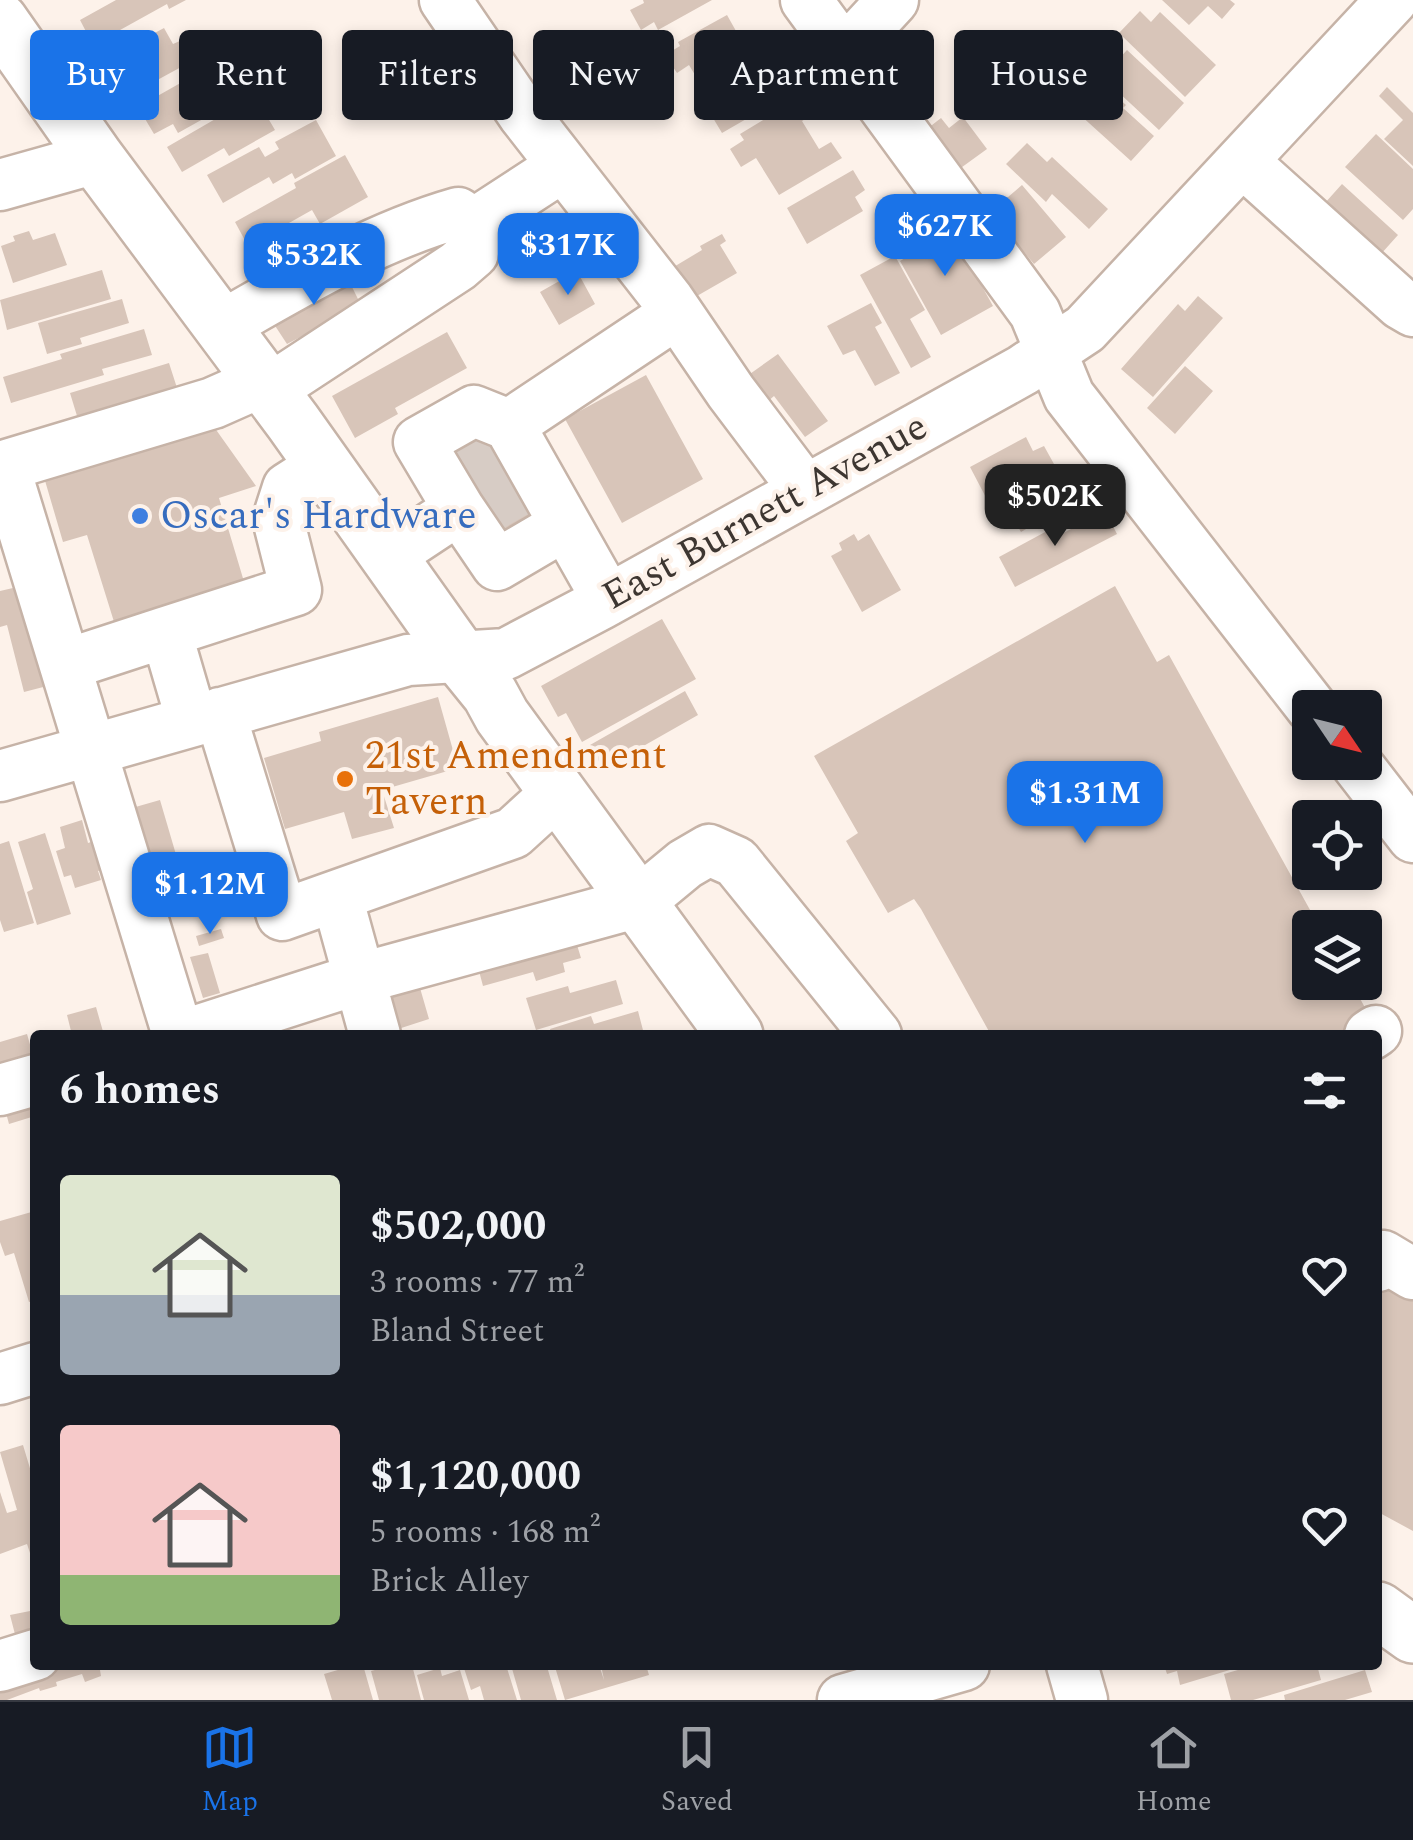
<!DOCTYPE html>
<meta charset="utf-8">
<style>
:root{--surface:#171b24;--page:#20242c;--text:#f1f3f6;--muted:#9ea1a6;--line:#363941;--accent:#1a73e8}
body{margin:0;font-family:Spectral,serif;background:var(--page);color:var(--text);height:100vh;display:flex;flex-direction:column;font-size:38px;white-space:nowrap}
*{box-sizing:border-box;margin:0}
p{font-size:32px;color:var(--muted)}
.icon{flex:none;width:55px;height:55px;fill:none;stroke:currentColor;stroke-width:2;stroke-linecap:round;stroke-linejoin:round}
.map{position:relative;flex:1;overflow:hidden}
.details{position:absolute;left:30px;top:1030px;width:1352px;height:640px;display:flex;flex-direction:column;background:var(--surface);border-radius:10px;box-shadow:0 5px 15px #0003}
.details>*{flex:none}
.top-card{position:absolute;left:30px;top:30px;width:1355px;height:90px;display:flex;gap:20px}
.needle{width:65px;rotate:125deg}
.fabs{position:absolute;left:1292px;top:690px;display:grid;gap:20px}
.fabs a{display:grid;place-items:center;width:90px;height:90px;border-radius:10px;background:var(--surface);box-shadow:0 5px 15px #0003;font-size:50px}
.price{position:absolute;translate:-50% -85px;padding:0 22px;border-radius:20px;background:var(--accent);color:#fff;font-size:32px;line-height:65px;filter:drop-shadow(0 2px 5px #0008)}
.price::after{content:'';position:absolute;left:50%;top:60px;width:30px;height:22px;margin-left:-15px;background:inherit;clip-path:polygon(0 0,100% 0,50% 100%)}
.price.current{background:#222;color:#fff}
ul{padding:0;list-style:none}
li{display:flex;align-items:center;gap:30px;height:250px;padding:0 30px}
li span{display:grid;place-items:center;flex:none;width:280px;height:200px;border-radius:10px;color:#555}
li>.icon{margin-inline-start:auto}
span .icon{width:120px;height:120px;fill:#fffc;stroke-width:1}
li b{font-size:42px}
h2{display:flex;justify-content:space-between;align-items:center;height:120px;padding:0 30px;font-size:42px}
.pill{padding:0 35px;border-radius:10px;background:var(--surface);box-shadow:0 5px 15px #0003;font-size:35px;line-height:90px}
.pill.current{background:var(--accent);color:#fff}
.dock{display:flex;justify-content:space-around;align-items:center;height:140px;border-top:2px solid var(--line);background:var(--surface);font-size:28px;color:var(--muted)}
.dock a{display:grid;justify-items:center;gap:5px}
.dock .current{color:var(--accent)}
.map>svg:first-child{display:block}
</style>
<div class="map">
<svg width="1413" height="1700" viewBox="0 0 1413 1700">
<rect width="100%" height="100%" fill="#fdf2ea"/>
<!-- building -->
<path fill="#d8c5b9" d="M116,0H186L169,9L167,4L93,45L80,20Z
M643,0H712L658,30L654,22L641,30L630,10L644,3Z
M1162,0H1230L1235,4L1222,19L1208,6L1189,25Z
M1140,11L1151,22L1160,12L1216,65L1185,97L1119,33Z
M727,15L745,47L695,75L689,65L677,73L665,55L680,46L678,42Z
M164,28L173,44L182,40L194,60L128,96L108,58Z
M1127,50L1184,103L1159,130L1102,77Z
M230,55L238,69L232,73L241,88L233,93L237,100L178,133L173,124L154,134L138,107Z
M775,63L789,88L779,94L781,99L722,133L704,103Z
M1105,86L1126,105L1123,108L1154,136L1131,161L1079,114Z
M1387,87L1413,113V166L1384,139L1403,120L1379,96Z
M804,95L815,113L802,121L819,149L831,142L842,158L779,195L756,158L741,167L730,149L744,140L740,134Z
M255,96L275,130L229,156L224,148L182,172L167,147Z
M963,117L987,149L958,170L927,129L941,118L949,128Z
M316,120L336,156L295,179L292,173L273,184L269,177L223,203L207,175L259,147L265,157L279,149L275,142Z
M1376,134L1413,169V209L1403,220L1345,167Z
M1027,143L1047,162L1052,157L1108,209L1089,229L1052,194L1046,202L1006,164Z
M345,155L368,197L320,224L312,210L248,246L235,222L296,188L294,183Z
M853,170L865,190L855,197L863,211L807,244L787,208Z
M1342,184L1398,235L1372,264L1316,213Z
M1022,185L1066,237L1034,264L1002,226L1012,217L1001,203Z
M946,222L993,306L941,335L900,261L914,253L909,243Z
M29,231L33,240L55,233L67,265L13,283L1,246L15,241L13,236Z
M722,234L726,241L720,245L737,273L690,300L672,268L702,250L700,246Z
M895,256L925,310L910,319L931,357L911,368L860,275Z
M102,270L111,299L7,330L0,300Z
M344,271L361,305L287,344L266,312Z
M577,271L595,304L559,325L540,292Z
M1198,296L1223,318L1153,397L1121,369L1178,304L1185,311Z
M122,299L129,323L80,338L82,344L47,354L38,323Z
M871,303L882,323L875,327L900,373L875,386L855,350L843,355L827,326Z
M144,329L152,355L102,369L104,375L11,403L3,377L62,359L60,354Z
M447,332L467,368L395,408L398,414L355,438L332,396Z
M778,354L828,421L805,437L774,396L767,402L747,376Z
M169,363L178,391L81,429L70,393Z
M1185,366L1213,391L1175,434L1147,408Z
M646,375L703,479L622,523L565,419Z
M207,417L256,486L219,498L245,585L115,625L87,535L63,542L41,467Z
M480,419L535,523L494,545L439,441Z
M1026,437L1033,451L1044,446L1059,473L992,509L970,467Z
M1070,473L1083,496L1021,532L1008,509Z
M1105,511L1117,534L1015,587L999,557L1047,531L1052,539Z
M854,534L858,541L869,534L901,590L862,612L831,556L842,550L839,543Z
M26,585L51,685L24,692L7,625L0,627V591Z
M1115,586L1157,662L1169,655L1320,928H1310V982H1351L1369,1015V1017L1336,1035H991L921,909L914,899L888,913L846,841L858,833L814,756Z
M662,619L696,679L582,742L566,713L558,717L541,686Z
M685,691L698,715L603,769L590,745Z
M438,697L458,768L382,790L394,828L352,839L344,812L285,829L264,758L321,741L319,732Z
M160,800L177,858L140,868L132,808Z
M82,820L88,843L97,840L105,869L98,871L101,880L75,888L71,875L64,877L56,851L65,848L60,827Z
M45,833L71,914L37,925L27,892L33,889L18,842Z
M9,841L34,923L4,932L0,920V844Z
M221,929L224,938L199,946L196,936Z
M573,932L581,958L563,963L565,972L536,981L533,972L483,986L479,971Z
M208,953L220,993L203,998L190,957Z
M616,980L623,1004L536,1030L526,998L568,986L570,993Z
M420,988L429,1019L395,1030L386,999Z
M96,1007L104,1035H72L67,1015Z
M638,1011L644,1034L640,1035H552L550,1029L591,1016L594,1024Z
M27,1034L35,1062L0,1075V1042Z
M35,1089V1116L9,1124L2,1098Z
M35,1211V1300L29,1302L14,1253L5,1256L0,1242V1221Z
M1378,1281L1413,1287V1531L1378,1512Z
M23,1445L35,1485V1555L31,1556L27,1544L0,1554V1492L7,1513L17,1510L0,1452Z
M35,1610V1638L17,1642L10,1615Z
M35,1665H102L103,1669L100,1670L101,1676L85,1682L82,1674L56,1682L57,1686L40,1691L39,1688L7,1700H0V1672Z
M355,1665H363L373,1700H332L324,1674Z
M394,1665H412L421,1700H379L371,1671Z
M463,1665H506L517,1700H484L480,1686L471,1690Z
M511,1665H599L604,1680L601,1665H646L649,1675L565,1700L555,1667L548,1670L557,1700H521Z
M1164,1665H1243V1666L1180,1685L1177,1671L1167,1674Z
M1255,1665H1269V1667L1277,1665H1317L1321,1680L1253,1700H1231L1224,1674Z
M440,1668L442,1676L460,1670L469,1700H424L417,1675Z
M1365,1670L1372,1692L1345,1700H1285L1284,1695Z"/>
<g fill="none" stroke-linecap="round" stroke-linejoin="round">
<!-- minor-tunnel -->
<path stroke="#d7ccc5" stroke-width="50" stroke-dasharray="50 25" stroke-linecap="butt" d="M457,474L498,454
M478,514L518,491"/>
<defs>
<path id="minor" d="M445,0L523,114L669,301L731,392L805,490
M806,0L1035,313L1069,396L1312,708
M844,53L893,0
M1242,161L1401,304L1413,311
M0,185L96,158
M474,224L563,166
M222,326C297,283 374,237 458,213L474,224L473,253L458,266L269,390
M4,466L178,1035
M0,467L213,403L263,381
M459,509L419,442L474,411L509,425
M388,556L459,509L497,565L565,525
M608,600L509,425L677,313
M65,665L166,632
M220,713L282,915L513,833L558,792
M192,721L166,632L296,590L278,519L288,488L324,465
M1355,762L1413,837
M0,776L408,660L506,654L601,604L1023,370L1085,329L1392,0
M337,897L375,1035
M184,1035L358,979L639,902L685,864L709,850L736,862L876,1035
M1370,1035L1376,1031
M0,1090L35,1080
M1378,1266L1383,1256L1413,1274
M0,1379L35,1368
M1072,1665L1082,1700
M0,1666L35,1655
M843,1700L964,1665"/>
<path id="major" d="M0,21L96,158L293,422L460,657L490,694L502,716L735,1035
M1378,1610L1413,1635"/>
</defs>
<!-- minor casing -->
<use href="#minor" stroke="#c6b3a7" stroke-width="55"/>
<!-- major casing -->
<use href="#major" stroke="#c6b3a7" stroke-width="60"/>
<!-- minor -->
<use href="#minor" stroke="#fff" stroke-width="50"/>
<!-- major -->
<use href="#major" stroke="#fff" stroke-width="55"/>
</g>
<!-- markers -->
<circle fill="#3f7fe0" stroke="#fdf2ea" stroke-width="4" cx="140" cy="516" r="10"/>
<circle fill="#e8710a" stroke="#fdf2ea" stroke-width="4" cx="345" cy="779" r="10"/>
<g text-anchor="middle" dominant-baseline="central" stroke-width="8" stroke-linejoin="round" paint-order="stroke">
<!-- street labels -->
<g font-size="40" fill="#3d3631" stroke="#fdf2ea">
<text transform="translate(765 512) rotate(-29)">East Burnett Avenue</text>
</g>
<!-- shop labels -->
<g font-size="40" fill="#366cbe" stroke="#fdf2ea" text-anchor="start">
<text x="160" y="516">Oscar's Hardware</text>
</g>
<!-- food labels -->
<g font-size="40" fill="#c56008" stroke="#fdf2ea" text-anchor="start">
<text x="365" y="756">21st Amendment<tspan x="365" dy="46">Tavern</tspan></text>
</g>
</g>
</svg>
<div class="fabs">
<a><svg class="needle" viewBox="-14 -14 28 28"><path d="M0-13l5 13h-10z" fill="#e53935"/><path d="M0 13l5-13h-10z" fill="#9ea1a6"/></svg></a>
<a><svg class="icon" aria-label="locate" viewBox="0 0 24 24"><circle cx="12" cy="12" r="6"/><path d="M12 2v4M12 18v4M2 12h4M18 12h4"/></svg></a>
<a><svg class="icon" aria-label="layers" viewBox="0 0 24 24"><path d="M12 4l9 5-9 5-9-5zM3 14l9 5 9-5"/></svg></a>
</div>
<b class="price" style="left:945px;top:279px">$627K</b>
<b class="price" style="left:568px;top:298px">$317K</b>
<b class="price" style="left:314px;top:308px">$532K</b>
<b class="price current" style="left:1055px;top:549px">$502K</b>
<b class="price" style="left:1085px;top:846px">$1.31M</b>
<b class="price" style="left:210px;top:937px">$1.12M</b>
<div class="top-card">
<a class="pill current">Buy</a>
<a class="pill">Rent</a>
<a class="pill">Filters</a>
<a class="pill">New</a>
<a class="pill">Apartment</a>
<a class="pill">House</a>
</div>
<section class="details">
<h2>6 homes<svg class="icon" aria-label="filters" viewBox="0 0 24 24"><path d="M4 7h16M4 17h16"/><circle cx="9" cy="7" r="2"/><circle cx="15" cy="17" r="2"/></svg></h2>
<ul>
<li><span style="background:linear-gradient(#dfe7d0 60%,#9aa5b1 0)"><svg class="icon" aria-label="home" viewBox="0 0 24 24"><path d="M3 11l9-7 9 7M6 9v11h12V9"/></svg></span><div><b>$502,000</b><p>3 rooms · 77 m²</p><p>Bland Street</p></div><svg class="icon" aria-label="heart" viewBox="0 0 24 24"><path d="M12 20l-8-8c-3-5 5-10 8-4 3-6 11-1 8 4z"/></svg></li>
<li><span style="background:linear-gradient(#f6c9c9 75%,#8fb573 0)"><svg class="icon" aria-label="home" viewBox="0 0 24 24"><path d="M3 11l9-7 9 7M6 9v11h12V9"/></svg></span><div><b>$1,120,000</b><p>5 rooms · 168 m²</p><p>Brick Alley</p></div><svg class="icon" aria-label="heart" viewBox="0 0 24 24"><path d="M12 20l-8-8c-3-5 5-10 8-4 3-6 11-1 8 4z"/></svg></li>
</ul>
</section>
</div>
<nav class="dock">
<a class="current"><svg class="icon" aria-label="map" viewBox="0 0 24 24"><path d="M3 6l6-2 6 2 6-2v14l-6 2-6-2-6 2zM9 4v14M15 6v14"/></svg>Map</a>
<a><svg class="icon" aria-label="saved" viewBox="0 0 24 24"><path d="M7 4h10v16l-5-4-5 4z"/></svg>Saved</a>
<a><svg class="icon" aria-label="home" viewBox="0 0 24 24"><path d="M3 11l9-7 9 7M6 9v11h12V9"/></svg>Home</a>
</nav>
